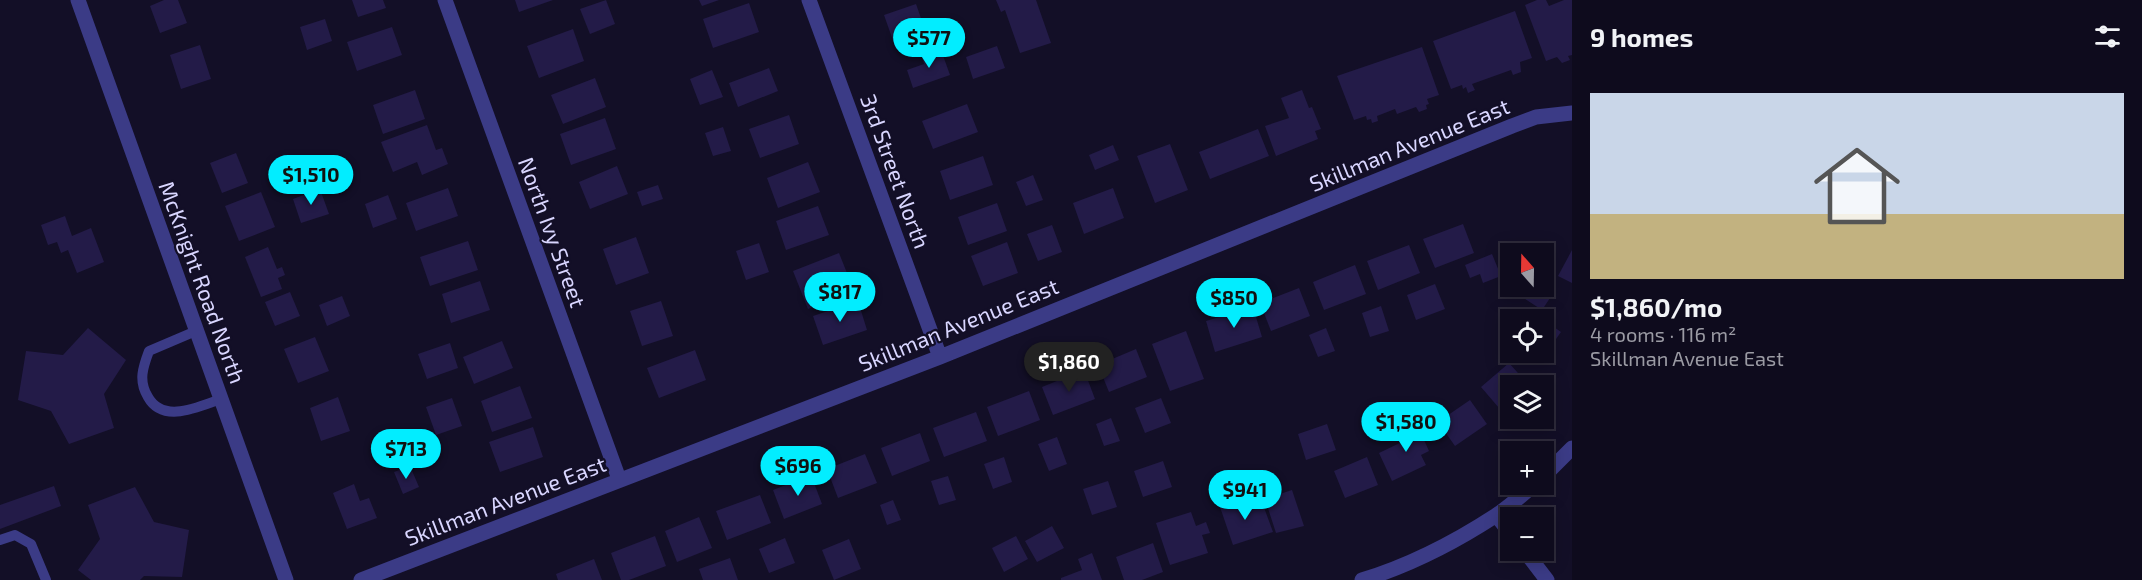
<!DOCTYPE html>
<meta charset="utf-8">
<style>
:root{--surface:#0e0b1d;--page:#171426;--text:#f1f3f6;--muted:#9b9ba4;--line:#2e2b3b;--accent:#02edff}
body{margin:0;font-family:"Exo 2",sans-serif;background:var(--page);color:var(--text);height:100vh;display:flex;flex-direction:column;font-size:22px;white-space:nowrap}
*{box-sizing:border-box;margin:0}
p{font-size:20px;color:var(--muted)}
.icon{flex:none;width:33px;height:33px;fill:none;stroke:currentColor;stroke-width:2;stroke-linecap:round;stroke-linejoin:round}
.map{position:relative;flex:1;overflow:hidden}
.side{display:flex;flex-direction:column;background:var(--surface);width:570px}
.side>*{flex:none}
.needle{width:39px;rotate:340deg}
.fabs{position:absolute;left:1500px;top:243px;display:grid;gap:12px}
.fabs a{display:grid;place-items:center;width:54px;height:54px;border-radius:0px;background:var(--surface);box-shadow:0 3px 15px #0003,0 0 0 2px var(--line);font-size:30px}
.price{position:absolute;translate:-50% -51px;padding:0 14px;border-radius:21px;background:var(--accent);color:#111;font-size:20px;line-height:39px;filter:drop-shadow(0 2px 3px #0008)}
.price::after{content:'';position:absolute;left:50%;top:36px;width:18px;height:14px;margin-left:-9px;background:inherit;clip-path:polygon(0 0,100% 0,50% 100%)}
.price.on{background:#222;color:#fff}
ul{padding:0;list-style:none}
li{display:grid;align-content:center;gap:12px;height:318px;padding:0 18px}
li+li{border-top:2px solid var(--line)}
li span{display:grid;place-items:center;height:186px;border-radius:0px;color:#555}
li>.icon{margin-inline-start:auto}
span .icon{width:108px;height:108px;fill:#fffc;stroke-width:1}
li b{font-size:26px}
h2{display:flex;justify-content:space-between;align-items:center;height:72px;padding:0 18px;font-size:26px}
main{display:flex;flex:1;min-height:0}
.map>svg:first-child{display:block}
</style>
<main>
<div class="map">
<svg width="1572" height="580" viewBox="0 0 1572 580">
<rect width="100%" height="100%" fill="#130f27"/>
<!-- building -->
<path fill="#231b48" d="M164,0H178L187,23L160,33L150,6Z
M352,0H383L386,8L358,17Z
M515,0H553L519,12Z
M606,0L615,24L590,34L580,9Z
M699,0H719L702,6Z
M996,0H1036L1051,43L1020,53L1005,10L1001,12Z
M1537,0H1546L1549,6L1564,0H1572V55L1568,56L1570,60L1562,63L1557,57L1546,61L1525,5Z
M749,3L759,32L713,48L703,19Z
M916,4L928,38L896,49L884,15Z
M1515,11L1532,58L1520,62L1521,72L1513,75L1511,70L1472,84L1475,90L1468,93L1466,87L1463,89L1462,85L1451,89L1433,41Z
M325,19L332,41L307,50L300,27Z
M392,27L402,55L357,71L347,42Z
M573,29L584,61L539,78L527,46Z
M200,45L211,79L181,89L170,55Z
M997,46L1005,68L973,79L966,57Z
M940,47L950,75L913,88L907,70L924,64L921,54Z
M1422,47L1439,95L1427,99L1429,104L1426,105L1427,109L1419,112L1416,107L1397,114L1395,109L1377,116L1378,121L1372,123L1371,119L1367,120L1366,116L1354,120L1337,76Z
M769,68L778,91L738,107L729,83Z
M712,70L723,97L700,105L690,79Z
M595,78L606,107L563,124L551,95Z
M415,90L425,119L383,134L373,105Z
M1302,90L1309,108L1312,107L1321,129L1315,131L1318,139L1276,156L1265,126L1289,118L1281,98Z
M967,104L978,132L933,149L922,121Z
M789,115L799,144L760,158L749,129Z
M605,118L616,149L571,165L560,134Z
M427,125L436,150L442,148L448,164L422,175L417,162L393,172L381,142Z
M723,127L731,151L713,156L705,133Z
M1258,129L1269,156L1210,179L1199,152Z
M1170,144L1188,190L1155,203L1137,156Z
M1113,145L1119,160L1095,170L1089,155Z
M236,153L248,183L222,193L210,163Z
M983,156L993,185L950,200L940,171Z
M808,162L820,192L778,208L767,178Z
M617,166L628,194L590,209L579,182Z
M1033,175L1043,200L1026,206L1016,182Z
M658,185L663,199L642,206L637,192Z
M448,188L458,216L416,231L406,203Z
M1113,188L1124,218L1084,234L1073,203Z
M320,189L329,214L301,223L293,199Z
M261,192L275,227L239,241L225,206Z
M388,195L397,219L373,228L365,204Z
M997,203L1007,231L968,245L958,217Z
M818,206L829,235L786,250L776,221Z
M65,216L72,236L91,228L104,262L77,273L68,250L61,253L57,242L48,245L41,225Z
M1463,224L1474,253L1435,268L1423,239Z
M1052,225L1062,252L1038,261L1027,234Z
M636,237L649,273L616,285L603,249Z
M468,241L478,270L430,286L420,257Z
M1007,242L1018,273L983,286L971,256Z
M759,243L769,272L746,280L736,251Z
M1409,245L1420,273L1378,290L1367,261Z
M268,247L277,269L282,267L285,275L278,278L282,289L261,297L245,257Z
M1572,250V283L1558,276Z
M839,253L849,278L827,286L832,299L808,309L793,271Z
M1492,254L1501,276L1483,283L1480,274L1470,278L1465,265Z
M1544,259L1555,269L1544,282Z
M1355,265L1366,294L1324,310L1313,282Z
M480,281L490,310L451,323L442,294Z
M1435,284L1445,309L1416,320L1407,295Z
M1509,286H1538L1552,295L1542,310L1508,288Z
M1299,288L1310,316L1271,331L1260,303Z
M290,292L300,316L275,326L265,302Z
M342,296L350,316L327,326L319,305Z
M661,301L673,336L642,346L630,311Z
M858,301L867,330L823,345L813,316Z
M1381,306L1389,331L1370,337L1362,313Z
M1253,307L1262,337L1215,352L1206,321Z
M1544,320L1561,332L1539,363L1523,352H1544Z
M88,328L126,360L104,394L114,428L69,444L51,411L18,400L26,351L63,355Z
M1326,328L1335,351L1318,357L1309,335Z
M1186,331L1204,379L1170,391L1152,344Z
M315,337L329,371L298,383L284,349Z
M502,341L513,368L474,384L463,357Z
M450,343L458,368L427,379L418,354Z
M1136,349L1147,377L1109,392L1098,365Z
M695,350L706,380L659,398L647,368Z
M1509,363L1527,383L1525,386H1510V398L1499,408L1481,387Z
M1084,370L1095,399L1053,415L1042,387Z
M520,386L532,418L492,432L481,401Z
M1029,391L1040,420L998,436L987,407Z
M338,397L350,431L321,441L310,408Z
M452,398L462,426L436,435L426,407Z
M1161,398L1171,423L1145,433L1135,408Z
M1470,400L1487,424L1455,446L1438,422Z
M976,412L987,441L944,457L933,428Z
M1111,418L1120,441L1104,446L1096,424Z
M1415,420L1429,451L1421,455L1426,465L1392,481L1379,453L1408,439L1402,426Z
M1327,424L1336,450L1306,460L1298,434Z
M533,427L543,457L500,472L489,442Z
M920,433L930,461L892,476L881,448Z
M1057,437L1067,464L1049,471L1038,444Z
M865,454L877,483L838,498L827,469Z
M1004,457L1012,482L993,489L984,464Z
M1367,457L1378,485L1345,498L1334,471Z
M1163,461L1172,487L1143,497L1134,471Z
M410,466L419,487L403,494L394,472Z
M811,475L822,504L784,519L773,490Z
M948,476L956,500L939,505L931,481Z
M1108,481L1117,507L1092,515L1083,489Z
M354,484L360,501L369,498L377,518L347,529L333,493Z
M54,486L61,506L0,529V505Z
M135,487L154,522L189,530L182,577L144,576L140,580H91L78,570L100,539L88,505Z
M1292,490L1304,526L1276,533L1265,499Z
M760,495L771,523L727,540L716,511Z
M1236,498L1240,510L1262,502L1273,532L1233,545L1219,504Z
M893,500L901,520L887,525L880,505Z
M1191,512L1196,526L1206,522L1210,533L1202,535L1208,553L1170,565L1156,523Z
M699,517L712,548L677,562L665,531Z
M1052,526L1064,548L1037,562L1025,541Z
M655,536L666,566L629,580H621L611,553Z
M1016,536L1028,559L1004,572L992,548Z
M785,538L795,563L769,573L759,549Z
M849,539L861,569L834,580L822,550Z
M1153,543L1163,572L1142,580H1124L1116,557Z
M1092,553L1102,580H1061V578L1082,570L1078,559Z
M730,558L738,580H703L699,569Z
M594,559L602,580H558L556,574Z"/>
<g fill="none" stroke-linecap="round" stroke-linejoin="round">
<!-- service -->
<path stroke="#3b3b86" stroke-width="10" d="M196,331L149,351C143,367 138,381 148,397C163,424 198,407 221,399
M0,540L15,535L31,544L46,580"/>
<!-- minor -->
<path stroke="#3b3b86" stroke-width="15" d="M445,0L619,479
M809,0L940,357
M1544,476L1572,448
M1497,516L1510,533
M1524,550L1547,580
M361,580L940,357L1512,126L1536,117L1572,113
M1362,580C1408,566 1455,542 1495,516C1509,507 1522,495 1535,484"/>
<!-- tertiary -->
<path stroke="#3b3b86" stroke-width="15" d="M78,0L286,580"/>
</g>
<g text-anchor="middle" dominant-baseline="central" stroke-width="4.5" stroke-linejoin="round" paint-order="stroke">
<!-- street labels -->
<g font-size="22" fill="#d9d6ff" stroke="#130f27">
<text transform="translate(1409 144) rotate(-22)">Skillman Avenue East</text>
<text transform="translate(896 171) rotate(70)">3rd Street North</text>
<text transform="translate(553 232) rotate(70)">North Ivy Street</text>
<text transform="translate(203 282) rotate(70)">McKnight Road North</text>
<text transform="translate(958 324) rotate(-22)">Skillman Avenue East</text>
<text transform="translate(505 500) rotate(-21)">Skillman Avenue East</text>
</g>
</g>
</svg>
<div class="fabs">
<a><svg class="needle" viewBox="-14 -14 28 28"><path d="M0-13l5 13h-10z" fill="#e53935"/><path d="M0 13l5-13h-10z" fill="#9b9ba4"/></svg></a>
<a><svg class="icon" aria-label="locate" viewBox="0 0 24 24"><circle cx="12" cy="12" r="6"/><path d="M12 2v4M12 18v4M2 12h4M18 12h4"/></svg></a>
<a><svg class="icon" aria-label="layers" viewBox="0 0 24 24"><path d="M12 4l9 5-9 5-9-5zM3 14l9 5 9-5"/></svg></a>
<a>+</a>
<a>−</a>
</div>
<b class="price" style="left:929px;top:69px">$577</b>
<b class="price" style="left:311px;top:206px">$1,510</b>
<b class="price" style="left:840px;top:323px">$817</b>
<b class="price" style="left:1234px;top:329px">$850</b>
<b class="price on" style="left:1069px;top:393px">$1,860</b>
<b class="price" style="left:1406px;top:453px">$1,580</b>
<b class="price" style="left:406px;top:480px">$713</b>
<b class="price" style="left:798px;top:497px">$696</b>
<b class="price" style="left:1245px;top:521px">$941</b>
</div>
<section class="side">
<h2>9 homes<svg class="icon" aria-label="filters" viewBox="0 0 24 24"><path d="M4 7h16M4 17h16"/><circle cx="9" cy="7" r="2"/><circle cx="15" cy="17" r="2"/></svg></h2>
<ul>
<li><span style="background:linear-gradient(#c9d6e8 65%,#c2b280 0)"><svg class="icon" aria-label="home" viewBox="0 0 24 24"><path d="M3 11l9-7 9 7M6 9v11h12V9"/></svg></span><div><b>$1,860/mo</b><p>4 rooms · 116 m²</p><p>Skillman Avenue East</p></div></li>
</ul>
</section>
</main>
